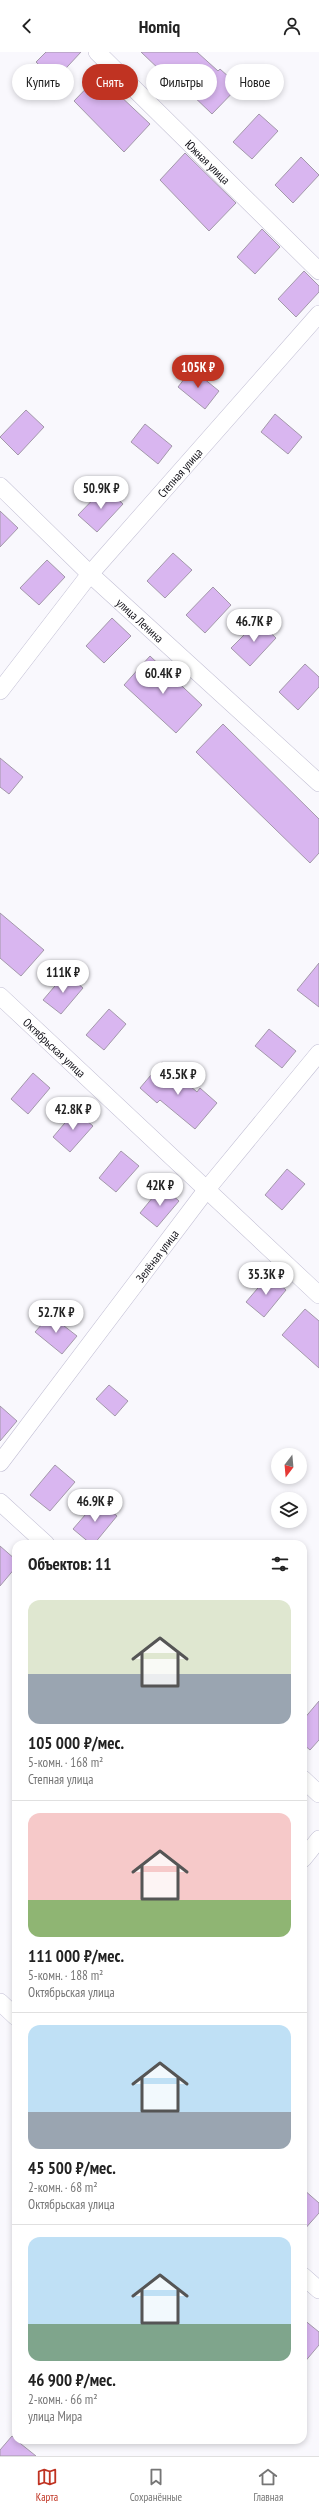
<!DOCTYPE html>
<html lang="ru">
<meta charset="utf-8">
<style>
:root{--surface:#fff;--page:#f6f6f6;--text:#222;--muted:#767676;--line:#e0e0e0;--accent:#c03322}
body{margin:0;font-family:"PT Sans Narrow",sans-serif;background:var(--page);color:var(--text);height:100vh;display:flex;flex-direction:column;font-size:15px;white-space:nowrap}
*{box-sizing:border-box;margin:0}
p{font-size:13px;color:var(--muted)}
.icon{flex:none;width:22px;height:22px;fill:none;stroke:currentColor;stroke-width:2;stroke-linecap:round;stroke-linejoin:round}
.map{position:relative;flex:1;overflow:hidden}
.side{position:absolute;left:12px;top:1488px;width:295px;height:904px;display:flex;flex-direction:column;background:var(--surface);border-radius:12px;box-shadow:0 2px 6px #0003}
.side>*{flex:none}
.top-card{position:absolute;left:12px;top:12px;width:295px;height:36px;display:flex;gap:8px}
.needle{width:26px;rotate:196deg}
.tools{position:absolute;left:271px;top:1396px;display:grid;gap:8px}
.tools a{display:grid;place-items:center;width:36px;height:36px;border-radius:50%;background:var(--surface);box-shadow:0 2px 6px #0003;font-size:20px}
.price{position:absolute;translate:-50% -34px;padding:0 9px;border-radius:14px;background:#fff;color:#222;font-size:13px;line-height:26px;filter:drop-shadow(0 1px 2px #0008)}
.price::after{content:'';position:absolute;left:50%;top:24px;width:12px;height:9px;margin-left:-6px;background:inherit;clip-path:polygon(0 0,100% 0,50% 100%)}
.price.selected{background:var(--accent);color:#fff}
ul{padding:0;list-style:none}
li{display:grid;align-content:center;gap:8px;height:212px;padding:0 16px}
li+li{border-top:1px solid var(--line)}
li span{display:grid;place-items:center;height:124px;border-radius:12px;color:#555}
li>.icon{margin-inline-start:auto}
span .icon{width:72px;height:72px;fill:#fffc;stroke-width:1}
li b{font-size:17px}
h2{display:flex;justify-content:space-between;align-items:center;height:48px;padding:0 16px;font-size:17px}
.pill{padding:0 14px;border-radius:18px;background:var(--surface);box-shadow:0 2px 6px #0003;font-size:14px;line-height:36px}
.pill.selected{background:var(--accent);color:#fff}
header{display:flex;justify-content:space-between;align-items:center;height:52px;padding:0 16px;background:var(--surface);font-size:18px;font-weight:700}
.dock{display:flex;justify-content:space-around;align-items:center;height:56px;border-top:1px solid var(--line);background:var(--surface);font-size:11px;color:var(--muted)}
.dock a{display:grid;justify-items:center;gap:2px}
.dock .selected{color:var(--accent)}
.map>svg:first-child{display:block}
</style>
<header><svg class="icon" aria-label="back" viewBox="0 0 24 24"><path d="M15 5l-7 7 7 7"/></svg>Homiq<svg class="icon" aria-label="person" viewBox="0 0 24 24"><circle cx="12" cy="8" r="4"/><path d="M4 21q1-7 8-7t8 7"/></svg></header>
<div class="map">
<svg width="319" height="2404" viewBox="0 0 319 2404">
<rect width="100%" height="100%" fill="#f9f8fd"/>
<!-- building -->
<path fill="#d9b6f0" stroke="#a398aa" d="M46,0H81L55,28L36,10Z
M141,0H197L218,19L220,17L239,34L212,62L188,39L185,42Z
M101,21L119,39L117,41L150,72L124,100L74,49Z
M259,62L278,79L252,107L233,90Z
M185,101L236,151L209,179L160,128Z
M301,105L319,123L293,151L275,133Z
M262,177L280,195L255,222L237,205Z
M304,219L319,234V240L296,265L278,247Z
M192,317L219,339L205,357L178,335Z
M26,358L44,375L18,403L0,385Z
M275,362L302,385L288,402L261,380Z
M145,372L172,394L158,412L131,390Z
M105,435L123,452L97,480L78,463Z
M0,459L18,476L0,495Z
M173,501L192,518L165,546L147,529Z
M47,508L65,525L39,553L20,536Z
M213,535L231,553L205,581L186,563Z
M112,566L131,584L104,611L86,594Z
M258,569L276,586L250,614L231,596Z
M150,604L202,653L176,681L124,633Z
M305,612L319,625V635L298,658L279,640Z
M223,672L319,767V801L310,811L196,700Z
M0,706L23,725L9,742L0,735Z
M0,861L44,898L21,924L0,906Z
M319,911V955L297,938Z
M66,921L83,936L61,962L43,948Z
M109,957L126,972L104,998L86,983Z
M269,977L296,999L282,1016L255,994Z
M162,1010L197,1040L200,1036L217,1051L195,1077L160,1048L157,1051L140,1036Z
M33,1021L50,1036L28,1062L11,1047Z
M75,1059L93,1074L70,1100L53,1085Z
M121,1099L139,1114L116,1140L99,1126Z
M287,1117L305,1132L282,1158L265,1143Z
M162,1134L179,1149L157,1175L140,1161Z
M269,1223L286,1238L264,1265L246,1250Z
M305,1257L319,1269V1316L282,1283Z
M50,1263L77,1284L62,1302L35,1280Z
M109,1333L128,1349L115,1364L96,1347Z
M0,1354L17,1369L0,1389Z
M55,1413L75,1430L50,1459L30,1443Z
M98,1448L117,1464L94,1492H91L73,1477Z
M0,1494L16,1508V1515L0,1534Z
M319,1649V1688L310,1698L303,1692V1668Z
M303,2137L319,2151V2161L303,2179Z
M303,2267L319,2280V2293L303,2312Z
M12,2384L16,2388L36,2404H0V2398Z"/>
<g fill="none" stroke-linecap="round" stroke-linejoin="round">
<defs>
<g id="minor">
<path id="s1" d="M97,0L319,219"/>
<path id="s2" d="M0,434L90,522L319,731"/>
<path id="s3" d="M0,639L90,522L319,262"/>
<path id="s4" d="M0,944L319,1243"/>
<path id="s5" d="M0,1411L207,1137L319,1001"/>
<path d="M0,1450L46,1492"/>
<path d="M303,1727L319,1742"/>
<path d="M303,1807L319,1787"/>
<path d="M0,1950L16,1965"/>
<path d="M303,2224L319,2238"/>
</g>
</defs>
<!-- minor casing -->
<use href="#minor" stroke="#c2bfd4" stroke-width="18"/>
<!-- minor -->
<use href="#minor" stroke="#fff" stroke-width="17"/>
</g>
<g text-anchor="middle" dominant-baseline="central" stroke-width="3" stroke-linejoin="round" paint-order="stroke">
<!-- street labels -->
<g font-size="12" fill="#111017" stroke="#fff">
<text stroke="none"><textPath href="#s1" startOffset="156">Южная улица</textPath></text>
<text stroke="none"><textPath href="#s3" startOffset="283">Степная улица</textPath></text>
<text stroke="none"><textPath href="#s2" startOffset="194">улица Ленина</textPath></text>
<text stroke="none"><textPath href="#s4" startOffset="75">Октябрьская улица</textPath></text>
<text stroke="none"><textPath href="#s5" startOffset="260">Зелёная улица</textPath></text>
</g>
</g>
</svg>
<div class="tools">
<a><svg class="needle" viewBox="-14 -14 28 28"><path d="M0-13l5 13h-10z" fill="#e53935"/><path d="M0 13l5-13h-10z" fill="#767676"/></svg></a>
<a><svg class="icon" aria-label="layers" viewBox="0 0 24 24"><path d="M12 4l9 5-9 5-9-5zM3 14l9 5 9-5"/></svg></a>
</div>
<b class="price selected" style="left:198px;top:337px">105K ₽</b>
<b class="price" style="left:101px;top:458px">50.9K ₽</b>
<b class="price" style="left:254px;top:591px">46.7K ₽</b>
<b class="price" style="left:163px;top:643px">60.4K ₽</b>
<b class="price" style="left:63px;top:942px">111K ₽</b>
<b class="price" style="left:178px;top:1044px">45.5K ₽</b>
<b class="price" style="left:73px;top:1079px">42.8K ₽</b>
<b class="price" style="left:160px;top:1155px">42K ₽</b>
<b class="price" style="left:266px;top:1244px">35.3K ₽</b>
<b class="price" style="left:56px;top:1282px">52.7K ₽</b>
<b class="price" style="left:95px;top:1471px">46.9K ₽</b>
<div class="top-card">
<a class="pill">Купить</a>
<a class="pill selected">Снять</a>
<a class="pill">Фильтры</a>
<a class="pill">Новое</a>
</div>
<section class="side">
<h2>Объектов: 11<svg class="icon" aria-label="filters" viewBox="0 0 24 24"><path d="M4 7h16M4 17h16"/><circle cx="9" cy="7" r="2"/><circle cx="15" cy="17" r="2"/></svg></h2>
<ul>
<li><span style="background:linear-gradient(#dfe7d0 60%,#9aa5b1 0)"><svg class="icon" aria-label="home" viewBox="0 0 24 24"><path d="M3 11l9-7 9 7M6 9v11h12V9"/></svg></span><div><b>105 000 ₽/мес.</b><p>5-комн. · 168 m²</p><p>Степная улица</p></div></li>
<li><span style="background:linear-gradient(#f6c9c9 70%,#8fb573 0)"><svg class="icon" aria-label="home" viewBox="0 0 24 24"><path d="M3 11l9-7 9 7M6 9v11h12V9"/></svg></span><div><b>111 000 ₽/мес.</b><p>5-комн. · 188 m²</p><p>Октябрьская улица</p></div></li>
<li><span style="background:linear-gradient(#bfe0f5 70%,#9aa5b1 0)"><svg class="icon" aria-label="home" viewBox="0 0 24 24"><path d="M3 11l9-7 9 7M6 9v11h12V9"/></svg></span><div><b>45 500 ₽/мес.</b><p>2-комн. · 68 m²</p><p>Октябрьская улица</p></div></li>
<li><span style="background:linear-gradient(#bfe0f5 70%,#7fa58c 0)"><svg class="icon" aria-label="home" viewBox="0 0 24 24"><path d="M3 11l9-7 9 7M6 9v11h12V9"/></svg></span><div><b>46 900 ₽/мес.</b><p>2-комн. · 66 m²</p><p>улица Мира</p></div></li>
</ul>
</section>
</div>
<nav class="dock">
<a class="selected"><svg class="icon" aria-label="map" viewBox="0 0 24 24"><path d="M3 6l6-2 6 2 6-2v14l-6 2-6-2-6 2zM9 4v14M15 6v14"/></svg>Карта</a>
<a><svg class="icon" aria-label="saved" viewBox="0 0 24 24"><path d="M7 4h10v16l-5-4-5 4z"/></svg>Сохранённые</a>
<a><svg class="icon" aria-label="home" viewBox="0 0 24 24"><path d="M3 11l9-7 9 7M6 9v11h12V9"/></svg>Главная</a>
</nav>
